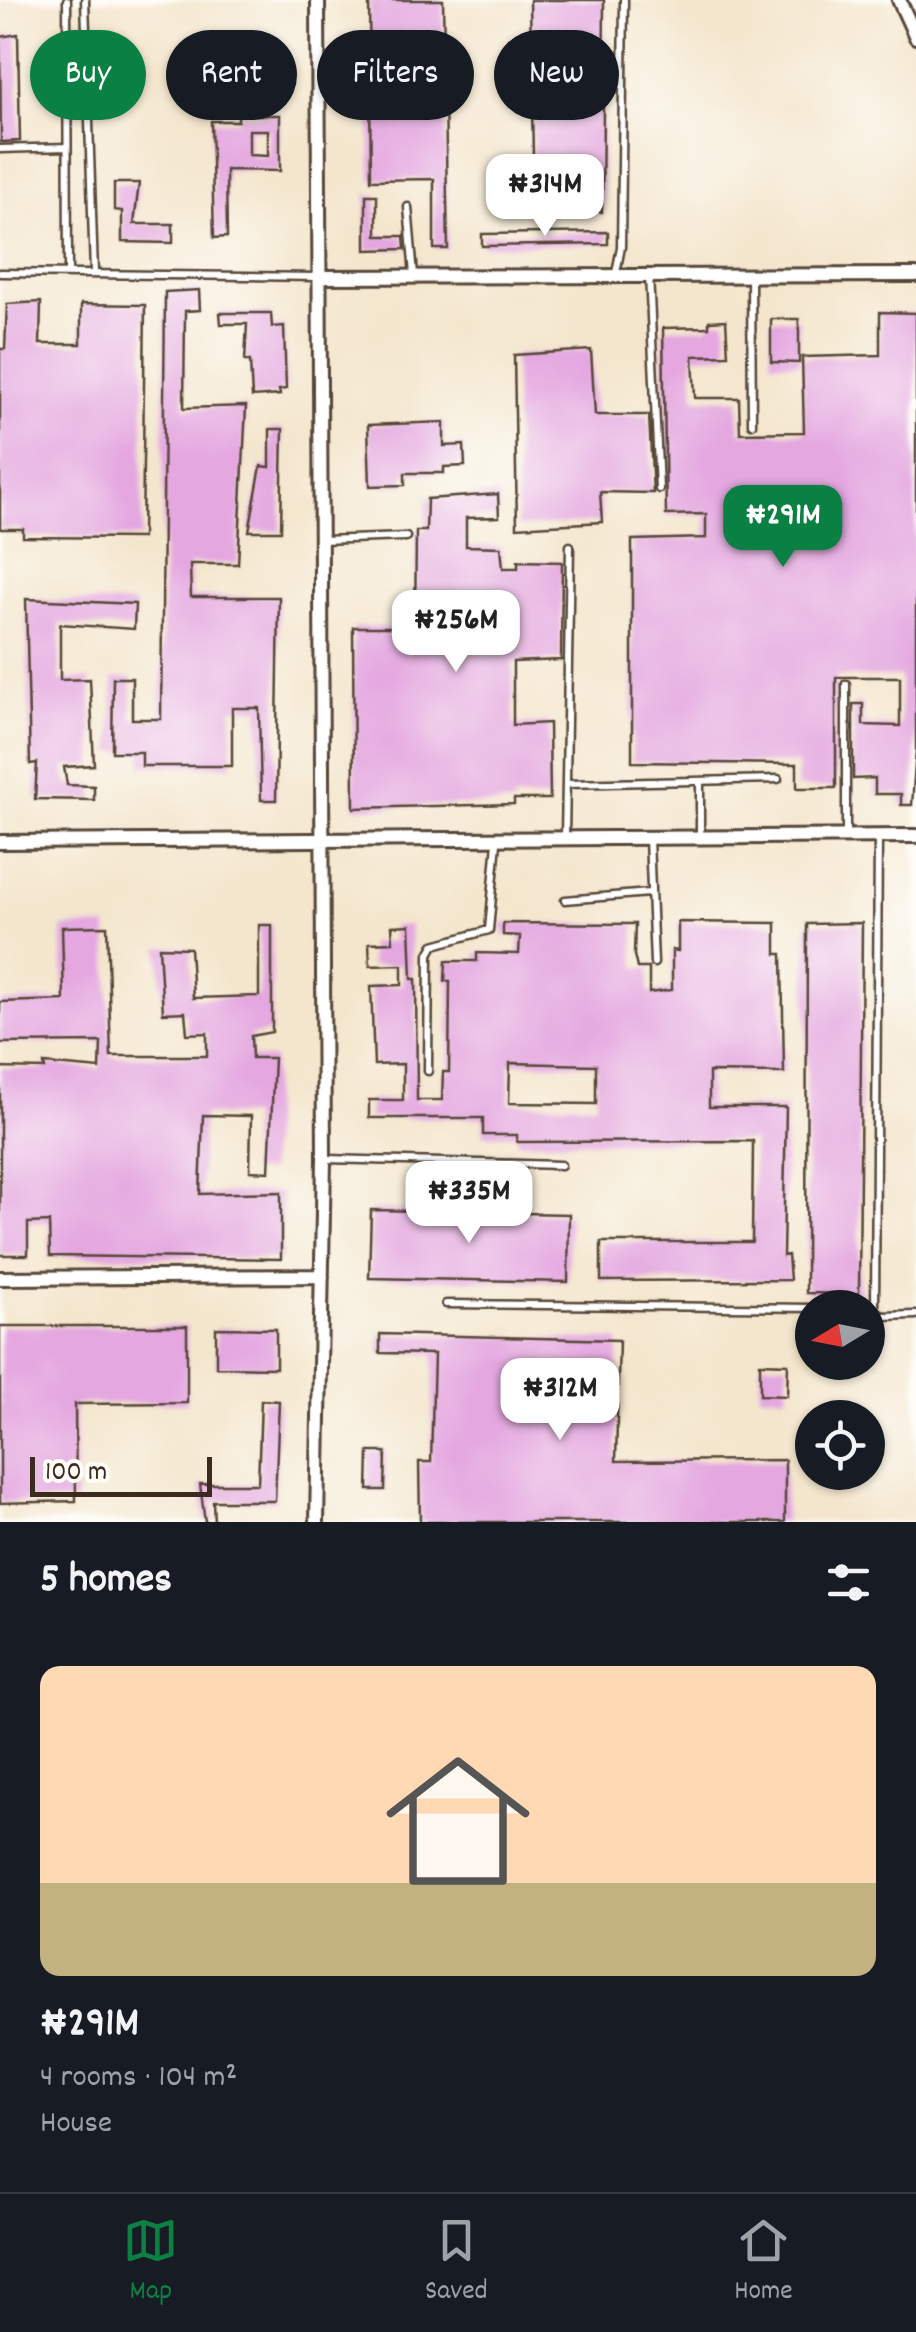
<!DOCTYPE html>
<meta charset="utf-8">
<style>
:root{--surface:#171b24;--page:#20242c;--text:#f1f3f6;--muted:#9ea1a6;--line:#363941;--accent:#0b8043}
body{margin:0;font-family:Dekko,sans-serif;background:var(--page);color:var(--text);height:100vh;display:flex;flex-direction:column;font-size:38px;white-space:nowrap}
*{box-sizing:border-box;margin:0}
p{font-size:32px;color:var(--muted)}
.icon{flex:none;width:55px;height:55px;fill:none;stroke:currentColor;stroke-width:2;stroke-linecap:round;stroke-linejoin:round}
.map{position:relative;height:1522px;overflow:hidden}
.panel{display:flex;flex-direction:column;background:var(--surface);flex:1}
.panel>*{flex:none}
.banner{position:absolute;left:30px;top:30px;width:858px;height:90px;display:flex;gap:20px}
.needle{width:65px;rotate:260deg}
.buttons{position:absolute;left:795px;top:1290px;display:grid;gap:20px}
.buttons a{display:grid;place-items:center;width:90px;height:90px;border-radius:50%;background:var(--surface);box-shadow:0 2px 8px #0004;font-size:50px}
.scale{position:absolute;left:30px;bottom:25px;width:182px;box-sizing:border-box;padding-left:10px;border:5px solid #3b2a1e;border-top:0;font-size:28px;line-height:35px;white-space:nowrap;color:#3b2a1e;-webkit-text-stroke:8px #fdfcf7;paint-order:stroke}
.price{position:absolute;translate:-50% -85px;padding:0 22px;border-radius:20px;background:#fff;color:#222;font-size:32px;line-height:65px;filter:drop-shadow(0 2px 5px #0008)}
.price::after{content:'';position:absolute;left:50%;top:60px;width:30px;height:22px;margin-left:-15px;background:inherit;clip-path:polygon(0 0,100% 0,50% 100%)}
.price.active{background:var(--accent);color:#fff}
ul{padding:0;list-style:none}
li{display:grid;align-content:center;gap:20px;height:530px;padding:0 40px}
li span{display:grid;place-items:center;height:310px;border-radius:20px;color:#555}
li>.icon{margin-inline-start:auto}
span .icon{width:180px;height:180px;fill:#fffc;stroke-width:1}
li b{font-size:42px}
h2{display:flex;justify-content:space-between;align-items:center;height:120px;padding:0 40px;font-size:42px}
.chip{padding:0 35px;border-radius:45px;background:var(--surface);box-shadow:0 2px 8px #0004;font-size:35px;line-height:90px}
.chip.active{background:var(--accent);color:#fff}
.dock{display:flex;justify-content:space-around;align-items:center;height:140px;border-top:2px solid var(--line);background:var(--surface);font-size:28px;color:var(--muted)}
.dock a{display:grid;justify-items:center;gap:5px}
.dock .active{color:var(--accent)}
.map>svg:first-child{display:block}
</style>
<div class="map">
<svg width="916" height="1522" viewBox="0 0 916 1522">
<rect width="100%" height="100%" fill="#fdfcf7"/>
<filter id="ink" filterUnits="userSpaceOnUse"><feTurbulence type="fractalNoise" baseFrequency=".01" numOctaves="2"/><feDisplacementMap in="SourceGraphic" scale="20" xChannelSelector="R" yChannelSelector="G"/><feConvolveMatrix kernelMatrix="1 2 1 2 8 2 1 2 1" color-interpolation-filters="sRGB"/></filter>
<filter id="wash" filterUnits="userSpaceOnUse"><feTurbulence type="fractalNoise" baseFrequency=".0048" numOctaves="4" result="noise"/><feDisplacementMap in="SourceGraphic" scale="40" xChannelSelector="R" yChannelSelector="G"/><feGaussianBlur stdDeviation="2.25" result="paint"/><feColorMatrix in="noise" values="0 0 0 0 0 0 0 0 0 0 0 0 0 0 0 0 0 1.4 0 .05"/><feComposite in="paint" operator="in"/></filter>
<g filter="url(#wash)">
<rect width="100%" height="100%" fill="#f4e6cd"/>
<g id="blocks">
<!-- building -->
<path fill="#e4a7e0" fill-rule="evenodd" d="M369,0H443L448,249H434V179L371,180Z
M530,0H604L602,212L534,209Z
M18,34L20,141L1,142L0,37Z
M238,115H280V171L226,170L227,237L214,238L211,121H238ZM249,130H268V156L249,155Z
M114,183H139L134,224H173V243L122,242V211L114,210Z
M366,195H377V236H404L405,249L366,250Z
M608,232V244L482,246V234Z
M199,290L200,310L185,311L184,408L246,406L238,564H190L191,597H279L276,800H261L259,708H232V766H142V752H112L113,678H132V719H161L165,292Z
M41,302L40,344H81V304L145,305L142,538L23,537V529H0V349H5L7,304Z
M880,312L916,313V750L912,805H901V794H875V778L853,779V704H863V725L900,726V677H836V788H797V764L632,762V540L706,538V514L666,515L663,328L709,327V321L726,320L728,355L693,356L695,398H739L740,433L804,432L802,357L880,355Z
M220,313H271L272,327L284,326L286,389L279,390L280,395L252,397L250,361H245L247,324H221Z
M771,319H799V363L771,362Z
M591,350L595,415H649L653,493L600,492L602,522L517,527L514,355Z
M444,422V446L464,445L465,466L444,467V473H405V485L370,486L368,425Z
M270,429H283L281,531H249L261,466L270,467Z
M498,494L499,517L466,518V546L501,547L503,568H518V561L562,562L561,660L513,662V725L549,723L550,799H514V804L354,808L353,627H415L416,531H426L427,499Z
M26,599L135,604L134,629L60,624V680L90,679L94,765L64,767L67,785L94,786V800L35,799L37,763L30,764Z
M678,922L776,923V954H782L784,1073L709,1072V1107H786L783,1256L788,1255L790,1280L601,1281V1242H752L753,1141L517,1142V1135H483V1118H369V1100H403V1064L374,1065L371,986L402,985V965L370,966L369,943L393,942L392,926L410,925L412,979H416L417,1100H442L443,1072H449L450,981H445L446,961H477V953L519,954L520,936L503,935V923L635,924L634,955L637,968H649V993L672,990V950L678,951ZM510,1063L596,1065V1104L509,1103Z
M862,923L859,1294L806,1293L807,924Z
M259,925H272V1032L251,1036L252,1058H274L269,1172L250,1171L251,1116L203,1115L200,1194L281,1192V1259L50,1256L49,1222L28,1223V1255H0V1068L45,1069L44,1064L100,1069L101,1042L0,1043V1002L64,1000L62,927L107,926L111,1056H207V1033L187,1034L185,1012L163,1013L159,947L190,948L193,998L259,996Z
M371,1210L569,1214L568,1282L369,1278Z
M0,1326H187V1403L75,1404L76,1501L0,1503Z
M216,1328L276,1329V1368L216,1367Z
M380,1334L619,1340L616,1461L785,1460V1522H420L419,1462H431L434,1354L380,1353Z
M760,1363L788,1364L787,1396L760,1395Z
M261,1400L279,1401L275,1501H213L214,1522H205L200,1484H258Z
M369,1452H386L385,1490H368Z"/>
</g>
</g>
<g filter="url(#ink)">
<use href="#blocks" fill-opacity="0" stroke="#574638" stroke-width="2.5"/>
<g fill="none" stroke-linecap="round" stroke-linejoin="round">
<defs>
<path id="lane" d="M67,0L68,273
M85,0L94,273
M0,149L67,147
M408,207L414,275
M0,273L318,277
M616,273L621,247L624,0
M649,274L659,489
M751,276L752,424
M321,540L406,537
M700,781V836
M568,784L778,779
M846,835V684
M878,835L875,1309L882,1316L916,1315
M565,838L570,546
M649,839L654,963
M565,900L649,893
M428,1071L429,954L434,945L489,930L497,842
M326,1159L561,1165
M446,1304L812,1308"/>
<path id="street" d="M899,0L916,37
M319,277L916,275
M0,842L916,836
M0,1278L322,1276
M317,1522L324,1159L318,0"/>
</defs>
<!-- lane casing -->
<use href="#lane" stroke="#574638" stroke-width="11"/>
<!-- street casing -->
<use href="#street" stroke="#574638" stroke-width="18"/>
<!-- lane -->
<use href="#lane" stroke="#fff" stroke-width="6"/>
<!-- street -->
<use href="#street" stroke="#fff" stroke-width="12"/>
</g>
</g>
</svg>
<div class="buttons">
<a><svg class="needle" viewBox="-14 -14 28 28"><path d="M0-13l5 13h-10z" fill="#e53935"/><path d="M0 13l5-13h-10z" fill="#9ea1a6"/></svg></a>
<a><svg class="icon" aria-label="locate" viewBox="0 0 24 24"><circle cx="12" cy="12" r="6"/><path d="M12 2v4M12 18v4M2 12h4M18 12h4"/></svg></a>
</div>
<div class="scale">100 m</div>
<b class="price" style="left:545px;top:239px">₦314M</b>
<b class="price active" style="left:783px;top:570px">₦291M</b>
<b class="price" style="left:456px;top:675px">₦256M</b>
<b class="price" style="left:469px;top:1246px">₦335M</b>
<b class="price" style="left:560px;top:1443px">₦312M</b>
<div class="banner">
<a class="chip active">Buy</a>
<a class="chip">Rent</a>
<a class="chip">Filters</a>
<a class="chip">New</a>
</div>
</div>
<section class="panel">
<h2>5 homes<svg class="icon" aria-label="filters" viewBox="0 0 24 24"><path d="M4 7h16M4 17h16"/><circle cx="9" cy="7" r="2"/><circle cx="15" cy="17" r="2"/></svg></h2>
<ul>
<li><span style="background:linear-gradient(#ffd9b3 70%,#c2b280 0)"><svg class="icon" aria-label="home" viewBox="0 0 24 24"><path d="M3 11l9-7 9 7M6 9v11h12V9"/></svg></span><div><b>₦291M</b><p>4 rooms · 104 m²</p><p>House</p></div></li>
</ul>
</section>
<nav class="dock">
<a class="active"><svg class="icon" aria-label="map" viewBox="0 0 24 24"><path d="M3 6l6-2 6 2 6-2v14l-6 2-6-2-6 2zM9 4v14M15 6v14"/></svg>Map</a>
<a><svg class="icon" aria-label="saved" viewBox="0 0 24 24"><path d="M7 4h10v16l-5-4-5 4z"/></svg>Saved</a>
<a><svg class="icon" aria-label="home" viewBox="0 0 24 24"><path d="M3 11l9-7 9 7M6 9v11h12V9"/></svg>Home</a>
</nav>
